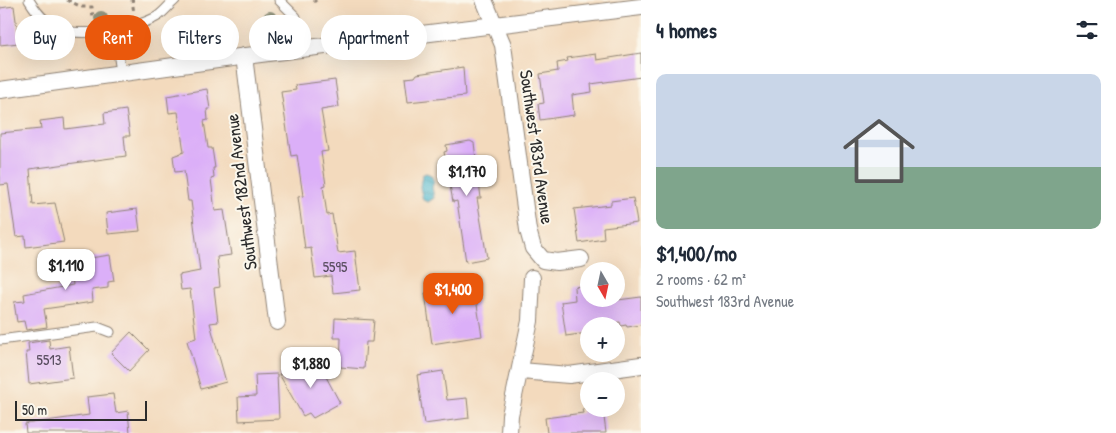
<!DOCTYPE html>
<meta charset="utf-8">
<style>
:root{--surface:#fff;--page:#f2f2f3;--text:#1f2937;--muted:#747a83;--line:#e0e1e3;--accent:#ea580c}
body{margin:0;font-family:"Patrick Hand",sans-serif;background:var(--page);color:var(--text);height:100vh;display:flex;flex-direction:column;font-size:19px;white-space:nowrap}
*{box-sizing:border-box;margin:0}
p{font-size:16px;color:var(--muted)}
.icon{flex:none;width:28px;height:28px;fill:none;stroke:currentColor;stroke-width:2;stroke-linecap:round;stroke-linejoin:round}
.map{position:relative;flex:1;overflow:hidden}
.panel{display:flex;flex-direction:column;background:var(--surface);width:475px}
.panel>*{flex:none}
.top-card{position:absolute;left:15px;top:15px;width:475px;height:45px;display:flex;gap:10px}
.needle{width:32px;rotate:171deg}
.tools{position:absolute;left:580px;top:262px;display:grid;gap:10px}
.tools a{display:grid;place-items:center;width:45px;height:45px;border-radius:50%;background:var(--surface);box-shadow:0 5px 20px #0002;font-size:25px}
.scale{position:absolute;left:15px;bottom:12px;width:132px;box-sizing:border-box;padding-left:5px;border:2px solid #2b2b2b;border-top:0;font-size:14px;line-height:18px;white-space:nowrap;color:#2b2b2b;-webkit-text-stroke:4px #fbf7ec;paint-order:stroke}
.price{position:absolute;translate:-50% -42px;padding:0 11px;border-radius:10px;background:#fff;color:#222;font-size:16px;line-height:32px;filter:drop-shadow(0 1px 2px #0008)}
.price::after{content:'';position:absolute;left:50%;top:30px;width:15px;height:11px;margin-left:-8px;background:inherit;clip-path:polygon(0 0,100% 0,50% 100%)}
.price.current{background:var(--accent);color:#fff}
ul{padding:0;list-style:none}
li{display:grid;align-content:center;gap:10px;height:265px;padding:0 15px}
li+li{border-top:1px solid var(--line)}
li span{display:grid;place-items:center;height:155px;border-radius:10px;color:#555}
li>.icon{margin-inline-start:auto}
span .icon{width:90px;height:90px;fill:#fffc;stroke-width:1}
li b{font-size:21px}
h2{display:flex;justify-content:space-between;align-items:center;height:60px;padding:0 15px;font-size:21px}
.chip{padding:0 18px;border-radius:22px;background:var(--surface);box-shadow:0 5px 20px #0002;font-size:18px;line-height:45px}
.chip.current{background:var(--accent);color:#fff}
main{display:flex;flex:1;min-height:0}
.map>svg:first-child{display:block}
</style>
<main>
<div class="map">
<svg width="641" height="433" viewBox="0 0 641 433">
<defs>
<pattern id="water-waves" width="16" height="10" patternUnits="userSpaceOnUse" patternTransform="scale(1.25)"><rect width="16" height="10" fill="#50b7ce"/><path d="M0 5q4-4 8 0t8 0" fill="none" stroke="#4395a7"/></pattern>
</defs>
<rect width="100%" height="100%" fill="#fbf7ec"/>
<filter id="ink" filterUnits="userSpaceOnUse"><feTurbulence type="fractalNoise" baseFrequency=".02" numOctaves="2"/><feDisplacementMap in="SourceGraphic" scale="10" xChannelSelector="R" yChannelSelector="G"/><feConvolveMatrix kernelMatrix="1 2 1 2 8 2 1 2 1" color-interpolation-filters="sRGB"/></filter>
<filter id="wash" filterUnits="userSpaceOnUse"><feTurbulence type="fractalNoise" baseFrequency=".0096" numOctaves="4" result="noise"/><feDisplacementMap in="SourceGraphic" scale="20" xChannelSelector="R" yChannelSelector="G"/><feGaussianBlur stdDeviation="1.12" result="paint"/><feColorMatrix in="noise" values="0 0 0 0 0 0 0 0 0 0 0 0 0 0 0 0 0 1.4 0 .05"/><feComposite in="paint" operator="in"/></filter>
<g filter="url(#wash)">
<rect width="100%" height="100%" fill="#f3dabd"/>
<!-- water -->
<path fill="url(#water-waves)" stroke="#3e717c" d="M426,173L431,175L434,182L432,187L434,198L428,202L423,200L420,187L422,175Z"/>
<g id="blocks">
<!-- building -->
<path fill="#dbaff8" d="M14,6L19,43L0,45V8Z
M641,53V77L591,84L592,92L572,95L574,115L540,120L538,104L544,103L540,74L558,71L557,63L568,61L567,58L596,54L597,60Z
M463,67L465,96L408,102L405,78L415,77L417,74Z
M335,80L339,107L321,110L328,151L321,152L326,185L323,186L327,215L332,214L338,253L355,251L360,290L333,293L331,276L315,278L311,248L305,249L298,197L303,196L297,155L291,156L281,92L296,90L295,85Z
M207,89L210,109H207L208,120L204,121L208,148H212L215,168H213L214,178L211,179L215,211L224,210L231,255L217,257L220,287L214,288L218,322L210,323L226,382L201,389L187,341L196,338L190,289L181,290L179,275L200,271L191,201H188L184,171L175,172L173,156L184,152L178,112L169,113L167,96Z
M126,110L130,136H124L126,156L30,169L33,205L55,203L64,242L26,247L25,236L16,237L8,184L0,185V133L41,129L40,121L64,118L65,129L105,124L104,113Z
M470,141L474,143L481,198H477L487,258L466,262L457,201L453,202L444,152L447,151L446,145Z
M633,198L637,223L603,227L604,239L579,243L574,209L611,205V201Z
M137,209L140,231L108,234L106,213Z
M110,255L114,281L108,282V288L92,290L93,302L44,309L47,327L26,330L24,321L17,322L14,302L25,301L24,294L73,285L70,261Z
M589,285V299H610V301L641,297V325L627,327L626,325L621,326L620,322L589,326L587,333L566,336L561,302L575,300L574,287Z
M474,286L482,336L432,344L425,293Z
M335,318L374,320L372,342H366L364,369L340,367L341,338H334Z
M131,332L149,350L129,371L111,353Z
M49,340L50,349L69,346L73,378L29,384L26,352H29L28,343Z
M316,358L340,403L313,418L309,413L303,416L279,374L289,373Z
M443,371L447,400L467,398L469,418L424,424L417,375Z
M277,374L279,419L239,421L238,397L256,396L255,375Z
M113,394L116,413L128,411L130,433H26L25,424L89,415L87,397Z
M582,409H603L606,433H547L545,418L583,413Z"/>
</g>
</g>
<g filter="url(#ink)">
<use href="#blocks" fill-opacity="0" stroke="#8f8274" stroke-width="1"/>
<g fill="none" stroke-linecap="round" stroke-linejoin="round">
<defs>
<path id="lane" d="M29,0C37,13 47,26 63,30C85,37 138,28 158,16C164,12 169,5 175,0
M279,0L296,17
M115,30L121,73
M0,340L97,327L110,332"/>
<path id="street" d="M484,0L503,45L528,230L533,248L543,260L557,262L581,259
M244,56L277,322
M0,90L268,53L641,7
M521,371L569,375L641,365
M509,433L510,415L530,321L532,278"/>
</defs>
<!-- lane casing -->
<use href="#lane" stroke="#8f8274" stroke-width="11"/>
<!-- street casing -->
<use href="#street" stroke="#8f8274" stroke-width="18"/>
<!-- path -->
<path stroke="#8f8274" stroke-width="3" stroke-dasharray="4 4" stroke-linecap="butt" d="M67,0L82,7H92L93,20
M134,0H132L134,13
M314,0L316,2"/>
<!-- lane -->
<use href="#lane" stroke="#fff" stroke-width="9"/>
<!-- street -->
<use href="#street" stroke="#fff" stroke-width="16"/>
</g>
<!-- trees -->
<g fill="#91947e">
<circle cx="101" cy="18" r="7"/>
<circle cx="270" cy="18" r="7"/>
<circle cx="181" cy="24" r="7"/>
</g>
</g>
<g text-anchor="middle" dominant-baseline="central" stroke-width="4" stroke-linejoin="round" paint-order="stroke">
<!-- number labels -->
<g font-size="15" fill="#574c5e">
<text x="335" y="266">5595</text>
<text x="49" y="359">5513</text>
</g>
<!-- street labels -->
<g font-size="18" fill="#2b2b2b" stroke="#fbf7ec">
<text transform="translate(537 147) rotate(82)">Southwest 183rd Avenue</text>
<text transform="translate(241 192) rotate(-97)">Southwest 182nd Avenue</text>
</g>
</g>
</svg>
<div class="tools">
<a><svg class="needle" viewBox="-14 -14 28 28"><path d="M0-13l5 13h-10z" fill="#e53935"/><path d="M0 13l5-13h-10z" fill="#747a83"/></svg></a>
<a>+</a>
<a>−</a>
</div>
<div class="scale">50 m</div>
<b class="price" style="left:467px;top:197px">$1,170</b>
<b class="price" style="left:66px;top:291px">$1,110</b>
<b class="price current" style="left:453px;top:315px">$1,400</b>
<b class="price" style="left:311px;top:389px">$1,880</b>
<div class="top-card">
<a class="chip">Buy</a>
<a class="chip current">Rent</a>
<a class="chip">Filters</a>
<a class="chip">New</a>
<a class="chip">Apartment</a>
</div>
</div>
<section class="panel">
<h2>4 homes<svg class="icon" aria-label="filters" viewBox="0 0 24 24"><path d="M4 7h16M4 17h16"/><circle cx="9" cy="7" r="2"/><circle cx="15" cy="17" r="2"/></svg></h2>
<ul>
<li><span style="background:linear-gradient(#c9d6e8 60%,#7fa58c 0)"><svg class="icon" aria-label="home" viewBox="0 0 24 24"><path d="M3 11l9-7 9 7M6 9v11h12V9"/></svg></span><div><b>$1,400/mo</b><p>2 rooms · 62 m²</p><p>Southwest 183rd Avenue</p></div></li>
</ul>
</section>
</main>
